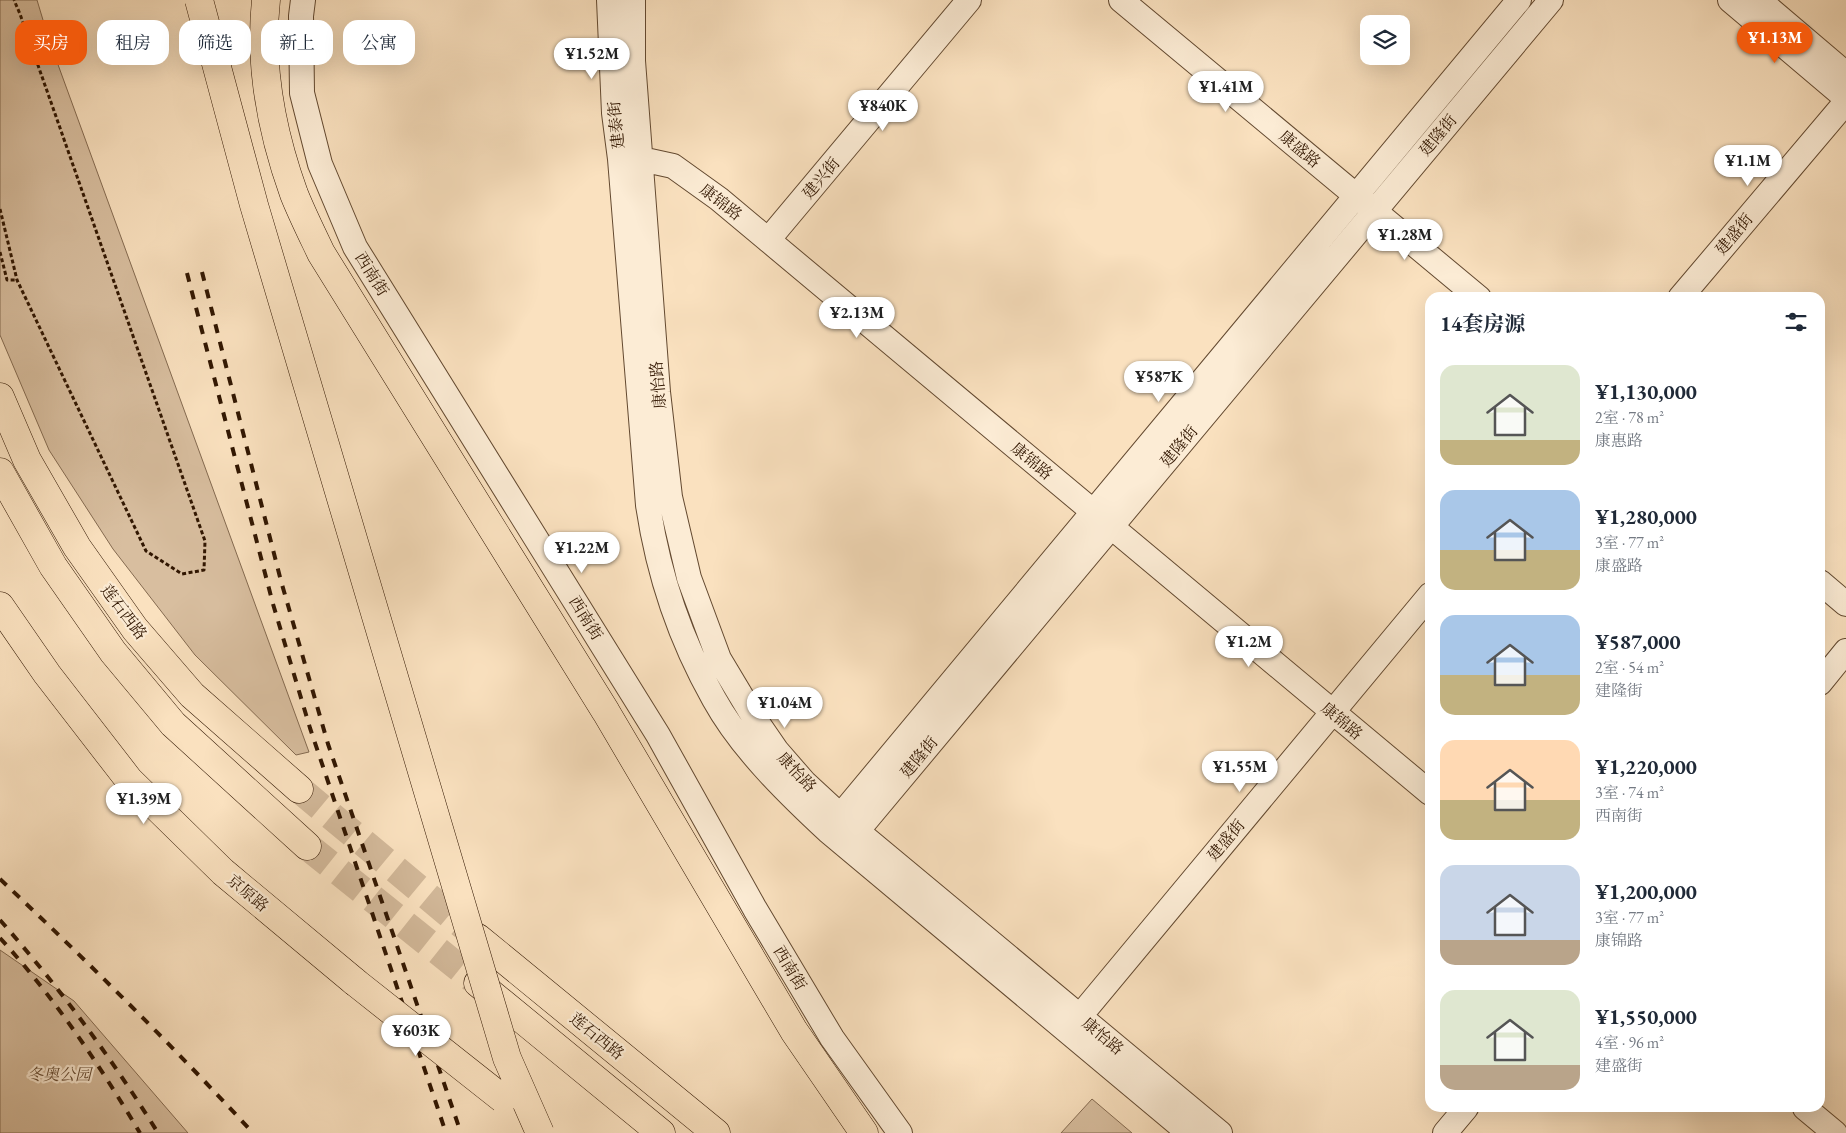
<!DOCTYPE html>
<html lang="zh">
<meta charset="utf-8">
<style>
:root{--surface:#fff;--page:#f6f6f7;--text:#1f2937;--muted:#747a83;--accent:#ea580c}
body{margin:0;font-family:"EB Garamond","Noto Serif SC",serif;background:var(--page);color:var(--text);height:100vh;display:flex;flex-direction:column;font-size:19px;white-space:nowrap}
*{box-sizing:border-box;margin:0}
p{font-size:16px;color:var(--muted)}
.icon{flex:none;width:28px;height:28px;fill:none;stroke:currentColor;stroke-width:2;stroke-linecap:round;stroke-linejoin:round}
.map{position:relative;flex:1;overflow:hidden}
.side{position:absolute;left:1425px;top:292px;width:400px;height:820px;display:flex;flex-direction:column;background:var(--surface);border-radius:15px;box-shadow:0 5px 20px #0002}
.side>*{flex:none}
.top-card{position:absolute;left:15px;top:20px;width:475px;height:45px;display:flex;gap:10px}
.fabs{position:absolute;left:1360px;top:15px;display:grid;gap:10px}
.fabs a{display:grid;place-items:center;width:50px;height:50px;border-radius:10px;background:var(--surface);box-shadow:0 5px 20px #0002;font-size:25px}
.price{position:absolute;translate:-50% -42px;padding:0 11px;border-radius:18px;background:#fff;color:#222;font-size:16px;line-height:32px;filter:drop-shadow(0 1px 2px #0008)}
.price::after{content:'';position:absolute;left:50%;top:30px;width:15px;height:11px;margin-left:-8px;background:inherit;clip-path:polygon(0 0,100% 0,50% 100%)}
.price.active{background:var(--accent);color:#fff}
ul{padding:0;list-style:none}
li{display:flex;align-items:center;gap:15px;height:125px;padding:0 15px}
li span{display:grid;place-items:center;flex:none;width:140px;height:100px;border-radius:15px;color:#555}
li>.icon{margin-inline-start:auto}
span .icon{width:60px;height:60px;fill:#fffc;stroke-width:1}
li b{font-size:21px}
h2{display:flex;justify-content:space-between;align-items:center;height:60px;padding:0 15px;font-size:21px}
.tag{padding:0 18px;border-radius:15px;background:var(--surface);box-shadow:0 5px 20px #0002;font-size:18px;line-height:45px}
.tag.active{background:var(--accent);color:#fff}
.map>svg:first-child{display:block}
</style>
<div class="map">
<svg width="1846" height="1133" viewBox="0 0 1846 1133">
<rect width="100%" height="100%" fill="#fae1bf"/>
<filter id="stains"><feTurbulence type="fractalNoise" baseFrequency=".004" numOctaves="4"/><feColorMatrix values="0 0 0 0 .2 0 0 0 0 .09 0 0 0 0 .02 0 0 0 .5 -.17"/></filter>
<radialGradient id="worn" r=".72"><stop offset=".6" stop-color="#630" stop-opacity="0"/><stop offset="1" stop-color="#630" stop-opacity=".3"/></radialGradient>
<!-- green -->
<path fill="#d8be9f" stroke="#846a50" d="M0,0H37L49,40L309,752L296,755L195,655L113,549L49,450L0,335Z
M0,950L74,1001L188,1133H0Z
M1092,1099L1132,1133H1061Z"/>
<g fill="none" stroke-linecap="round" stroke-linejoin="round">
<!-- highway-tunnel -->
<path stroke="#d2b899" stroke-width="28" stroke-dasharray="28 14" stroke-linecap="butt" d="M299,789L478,938
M307,846L473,979"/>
<defs>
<path id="minor" d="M303,0L301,16L302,93L320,164L355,247L658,735L755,909L832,1038L900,1133
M609,0L614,113L620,159L648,505C658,573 680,639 714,699C741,748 787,793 828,831L1189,1133
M633,0V61L658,392L670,497L689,578L719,659L755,719L777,751L804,782L857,831L1220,1133
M1121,0L1479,298
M1730,0L1846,98
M1759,0L1846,74
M627,159H641L673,166L719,199L1430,793
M768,240L969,0
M1680,298L1846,102
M1820,582L1846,604
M1820,683L1846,651
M831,827L1519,0
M848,842L1551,0
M1080,1016L1430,595
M1805,1108L1835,1133
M1445,1133L1466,1108"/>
<path id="major" d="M266,0C259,65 272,133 294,194C302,214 312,234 321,253L606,712L794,1031L864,1133
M0,606L47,674L129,780L223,872L355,982"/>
<path id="highway" d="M0,397L27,460L77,547L135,629L192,695L299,789
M0,472L53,566L113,652L173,724L307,846
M478,938L716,1133
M478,983L661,1133"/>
</defs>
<!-- minor casing -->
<use href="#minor" stroke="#634930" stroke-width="26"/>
<!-- major casing -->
<use href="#major" stroke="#311601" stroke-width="29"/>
<!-- highway casing -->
<use href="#highway" stroke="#311601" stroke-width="29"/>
<!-- path -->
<path stroke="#311601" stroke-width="3" stroke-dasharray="4 2.5" stroke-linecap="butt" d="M0,209L17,280L146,551L182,574L204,570L205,541L20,14L14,0
M0,252L7,280H17"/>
<!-- minor -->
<use href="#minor" stroke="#fcecd5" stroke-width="24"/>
<!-- major -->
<use href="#major" stroke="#fae1bf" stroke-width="28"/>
<!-- highway -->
<use href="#highway" stroke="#fae1bf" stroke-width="28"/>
<!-- rail -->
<path stroke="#311601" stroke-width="4" stroke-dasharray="9 9" stroke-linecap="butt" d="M202,272L281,581L328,744L461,1133
M187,273L273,604L310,728L446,1133
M0,879C87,961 172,1045 253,1133
M0,920C59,987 111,1057 158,1133
M0,938C54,997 99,1064 140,1133"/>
<defs>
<path id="major-bridge" d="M199,0L254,205L507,1058L540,1133
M355,982L503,1099"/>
</defs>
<!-- major-bridge casing -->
<use href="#major-bridge" stroke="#311601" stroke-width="29" stroke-linecap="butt"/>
<!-- major-bridge -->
<use href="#major-bridge" stroke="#fae1bf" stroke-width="28"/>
</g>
<g text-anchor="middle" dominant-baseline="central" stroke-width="4.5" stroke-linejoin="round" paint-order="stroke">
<!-- street labels -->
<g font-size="16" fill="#311601" stroke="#fcecd5">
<text transform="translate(616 125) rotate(-96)">建泰街</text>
<text transform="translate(1438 135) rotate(-50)">建隆街</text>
<text transform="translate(1300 149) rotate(40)">康盛路</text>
<text transform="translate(821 178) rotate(-50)">建兴街</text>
<text transform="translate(721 202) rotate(38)">康锦路</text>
<text transform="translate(1734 234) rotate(-50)">建盛街</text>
<text transform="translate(372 274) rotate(58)">西南街</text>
<text transform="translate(658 385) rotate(-95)">康怡路</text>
<text transform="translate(1179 446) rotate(-50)">建隆街</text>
<text transform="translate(1032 461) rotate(40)">康锦路</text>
<text transform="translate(124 612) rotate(53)">莲石西路</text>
<text transform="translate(586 618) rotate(58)">西南街</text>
<text transform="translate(1342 721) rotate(40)">康锦路</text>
<text transform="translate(919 757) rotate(-50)">建隆街</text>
<text transform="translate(797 772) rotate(47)">康怡路</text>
<text transform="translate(1226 840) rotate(-50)">建盛街</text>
<text transform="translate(248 893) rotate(40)">京原路</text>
<text transform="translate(790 968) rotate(59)">西南街</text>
<text transform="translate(597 1036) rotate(39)">莲石西路</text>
<text transform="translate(1103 1036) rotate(40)">康怡路</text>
</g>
<!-- park labels -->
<g font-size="16" font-style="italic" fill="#634830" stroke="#fcecd5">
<text x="59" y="1074">冬奥公园</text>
</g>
</g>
<rect width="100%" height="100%" filter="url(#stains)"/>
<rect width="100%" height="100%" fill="url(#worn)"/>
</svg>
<div class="fabs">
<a><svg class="icon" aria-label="layers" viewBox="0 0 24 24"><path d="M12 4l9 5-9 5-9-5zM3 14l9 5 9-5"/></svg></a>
</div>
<b class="price active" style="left:1775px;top:64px">¥1.13M</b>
<b class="price" style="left:592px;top:80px">¥1.52M</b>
<b class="price" style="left:1226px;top:113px">¥1.41M</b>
<b class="price" style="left:883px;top:132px">¥840K</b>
<b class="price" style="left:1748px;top:187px">¥1.1M</b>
<b class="price" style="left:1405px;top:261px">¥1.28M</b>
<b class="price" style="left:857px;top:339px">¥2.13M</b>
<b class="price" style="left:1159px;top:403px">¥587K</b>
<b class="price" style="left:582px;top:574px">¥1.22M</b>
<b class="price" style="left:1249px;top:668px">¥1.2M</b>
<b class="price" style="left:785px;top:729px">¥1.04M</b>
<b class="price" style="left:1240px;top:793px">¥1.55M</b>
<b class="price" style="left:144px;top:825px">¥1.39M</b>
<b class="price" style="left:416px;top:1057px">¥603K</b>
<div class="top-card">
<a class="tag active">买房</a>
<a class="tag">租房</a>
<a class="tag">筛选</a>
<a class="tag">新上</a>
<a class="tag">公寓</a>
</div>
<section class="side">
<h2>14套房源<svg class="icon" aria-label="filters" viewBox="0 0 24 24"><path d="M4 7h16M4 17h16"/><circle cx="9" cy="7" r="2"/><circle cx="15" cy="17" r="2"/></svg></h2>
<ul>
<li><span style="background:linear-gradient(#dfe7d0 75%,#c2b280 0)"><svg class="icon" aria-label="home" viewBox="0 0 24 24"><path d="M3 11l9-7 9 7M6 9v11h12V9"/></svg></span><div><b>¥1,130,000</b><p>2室 · 78 m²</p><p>康惠路</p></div></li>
<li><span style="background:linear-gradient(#a9c7e8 60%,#c2b280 0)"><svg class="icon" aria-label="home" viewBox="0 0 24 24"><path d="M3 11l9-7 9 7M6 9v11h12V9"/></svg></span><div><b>¥1,280,000</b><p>3室 · 77 m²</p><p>康盛路</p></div></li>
<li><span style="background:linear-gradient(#a9c7e8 60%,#c2b280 0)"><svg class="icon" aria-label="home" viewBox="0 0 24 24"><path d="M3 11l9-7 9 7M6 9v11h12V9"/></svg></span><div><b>¥587,000</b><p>2室 · 54 m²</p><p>建隆街</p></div></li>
<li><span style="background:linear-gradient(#ffd9b3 60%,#c2b280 0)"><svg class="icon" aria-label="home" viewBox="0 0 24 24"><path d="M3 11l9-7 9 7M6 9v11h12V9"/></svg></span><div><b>¥1,220,000</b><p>3室 · 74 m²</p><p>西南街</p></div></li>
<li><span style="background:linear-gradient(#c9d6e8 75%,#b9a48a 0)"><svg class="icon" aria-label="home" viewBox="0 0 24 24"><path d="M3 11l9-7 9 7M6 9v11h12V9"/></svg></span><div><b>¥1,200,000</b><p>3室 · 77 m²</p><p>康锦路</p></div></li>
<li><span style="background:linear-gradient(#dfe7d0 75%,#b9a48a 0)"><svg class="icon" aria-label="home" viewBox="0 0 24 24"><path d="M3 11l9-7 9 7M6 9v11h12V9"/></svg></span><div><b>¥1,550,000</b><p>4室 · 96 m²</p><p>建盛街</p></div></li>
</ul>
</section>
</div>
